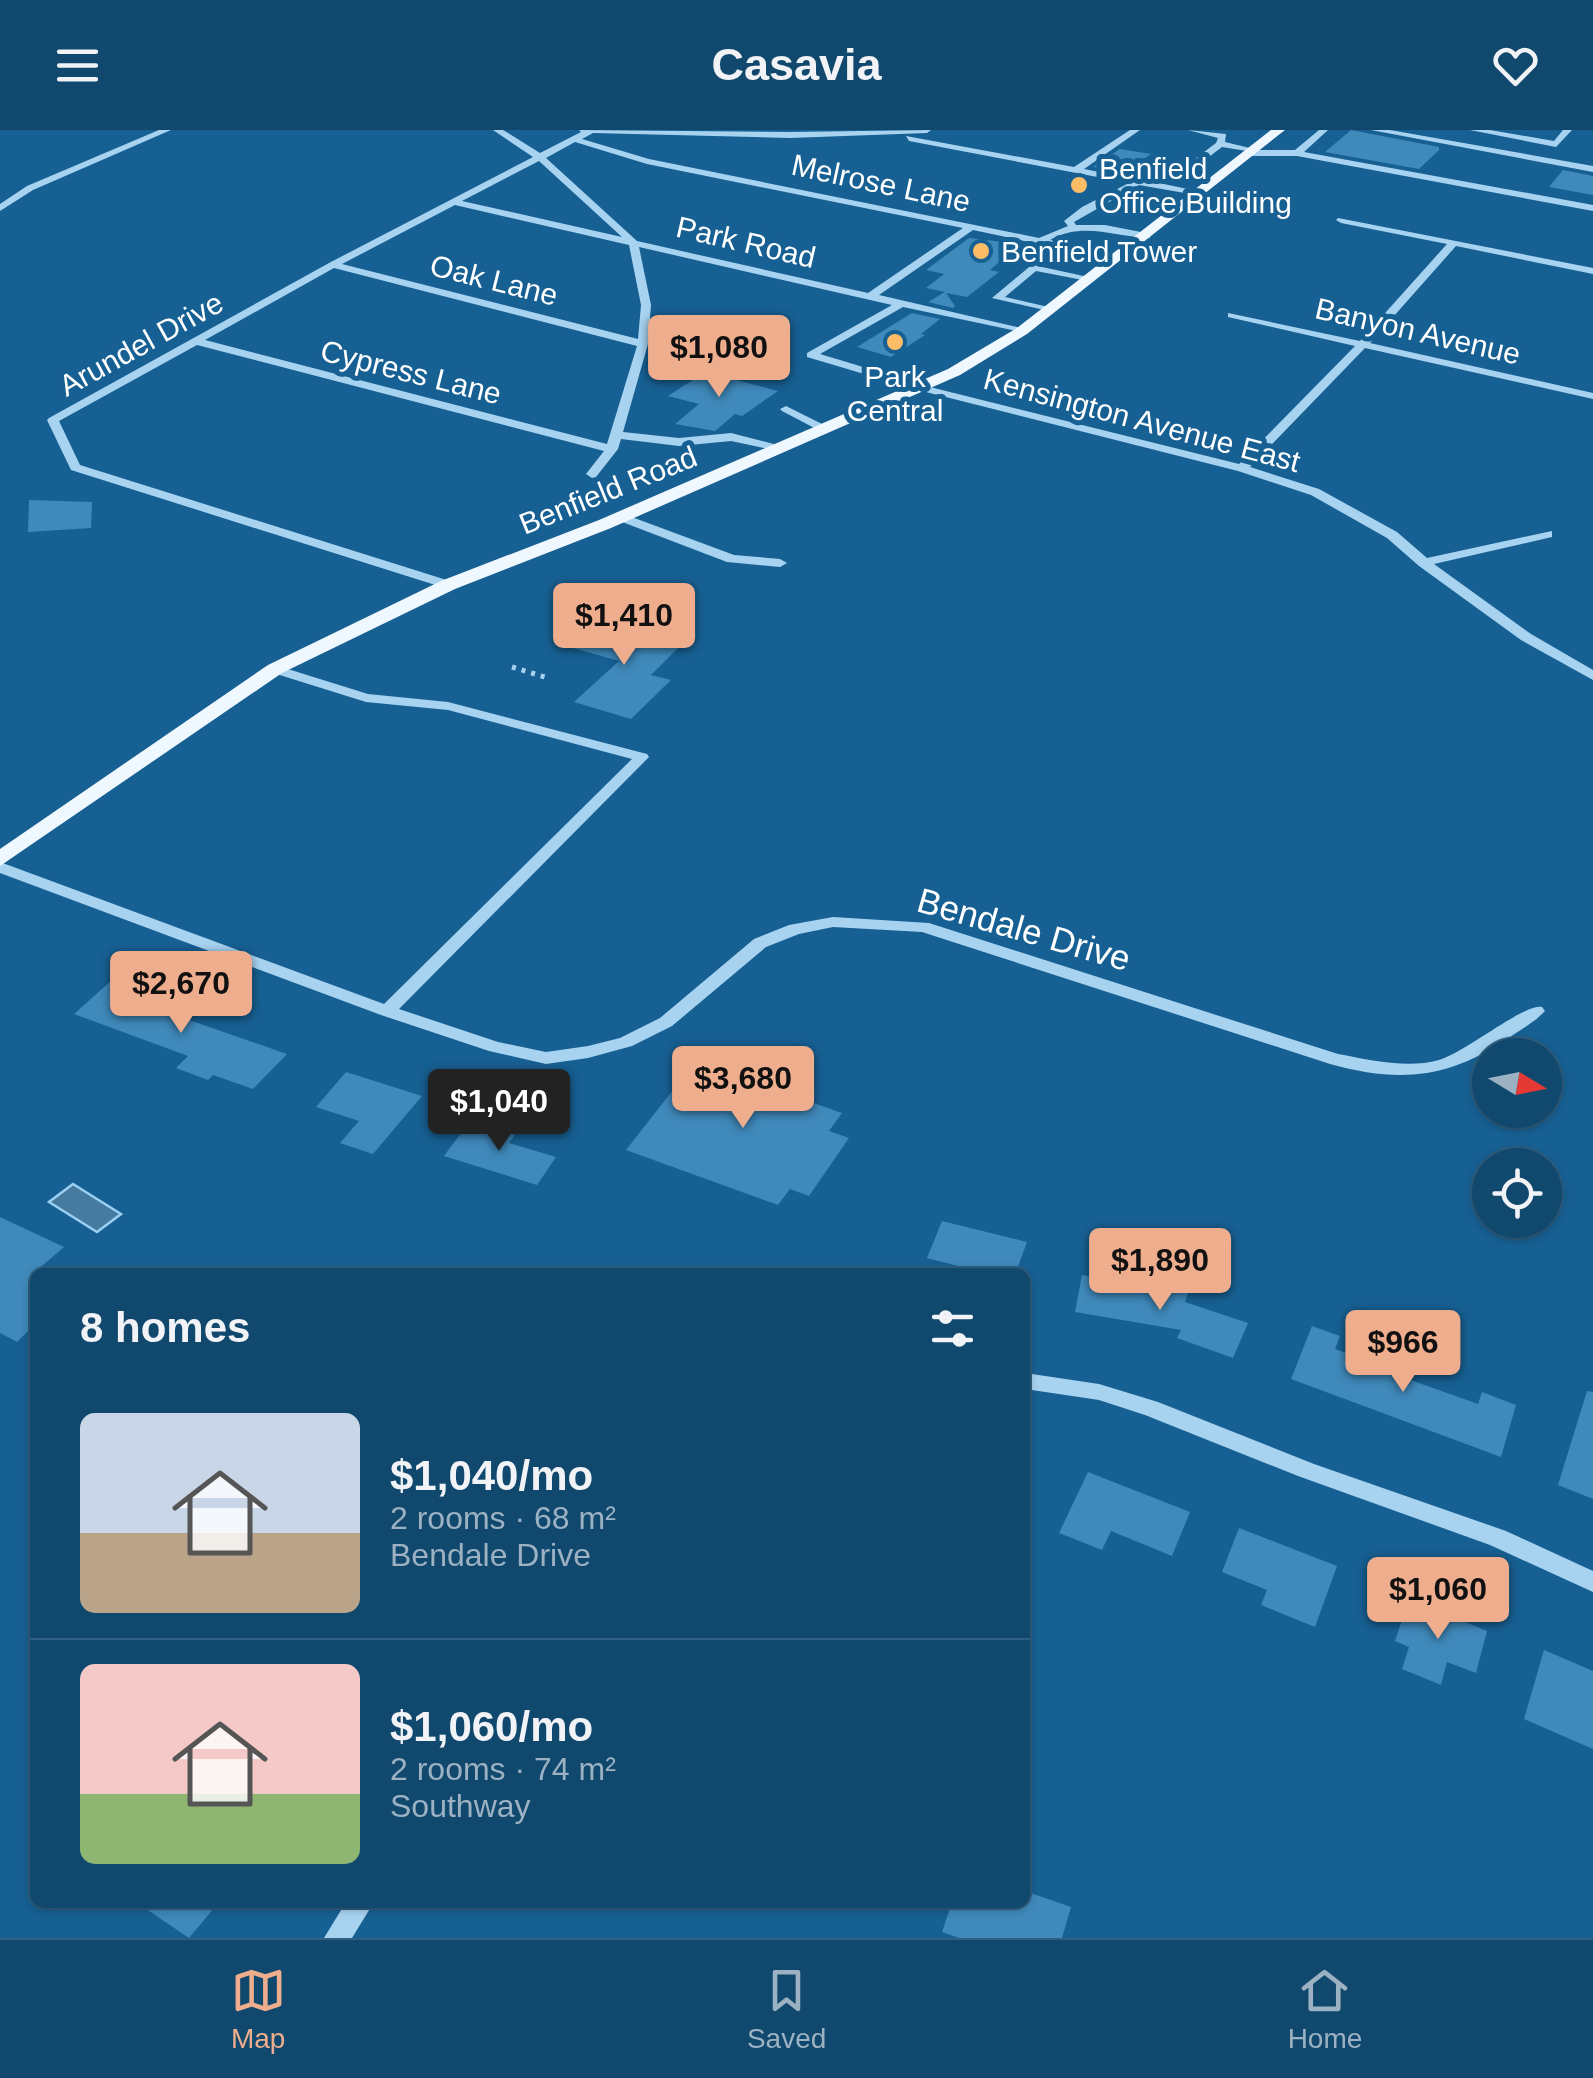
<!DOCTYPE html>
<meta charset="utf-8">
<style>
:root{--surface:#11486e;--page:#1e5276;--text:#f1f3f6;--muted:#9cb2c2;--line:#306081;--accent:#eead8d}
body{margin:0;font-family:Arial,sans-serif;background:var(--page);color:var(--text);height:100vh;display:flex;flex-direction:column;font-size:38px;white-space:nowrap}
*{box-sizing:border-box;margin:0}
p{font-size:32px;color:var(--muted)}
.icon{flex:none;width:55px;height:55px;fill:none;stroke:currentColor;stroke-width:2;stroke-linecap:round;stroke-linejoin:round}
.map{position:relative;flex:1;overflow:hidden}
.sheet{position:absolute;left:30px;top:1138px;width:1000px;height:640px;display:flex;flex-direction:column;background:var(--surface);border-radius:15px;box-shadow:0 2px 8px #0004,0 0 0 2px var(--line)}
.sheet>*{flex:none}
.needle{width:65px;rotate:100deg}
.controls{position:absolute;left:1472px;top:908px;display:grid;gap:20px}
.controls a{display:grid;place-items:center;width:90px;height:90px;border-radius:50%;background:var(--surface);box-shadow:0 2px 8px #0004,0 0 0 2px var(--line);font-size:50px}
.price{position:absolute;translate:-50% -85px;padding:0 22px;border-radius:10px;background:var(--accent);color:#111;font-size:32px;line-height:65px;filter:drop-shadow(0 2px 5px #0008)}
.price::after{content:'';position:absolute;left:50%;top:60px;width:30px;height:22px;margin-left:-15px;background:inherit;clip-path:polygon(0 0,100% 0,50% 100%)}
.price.selected{background:#222;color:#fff}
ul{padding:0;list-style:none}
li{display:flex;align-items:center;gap:30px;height:250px;padding:0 50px}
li+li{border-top:2px solid var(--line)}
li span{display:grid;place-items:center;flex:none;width:280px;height:200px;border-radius:15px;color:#555}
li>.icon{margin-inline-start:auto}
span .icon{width:120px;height:120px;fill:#fffc;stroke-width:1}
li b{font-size:42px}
h2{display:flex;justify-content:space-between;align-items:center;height:120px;padding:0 50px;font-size:42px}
header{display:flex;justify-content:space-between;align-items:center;height:130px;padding:0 50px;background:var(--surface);font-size:45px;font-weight:700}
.menu{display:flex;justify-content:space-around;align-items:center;height:140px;border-top:2px solid var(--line);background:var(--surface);font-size:28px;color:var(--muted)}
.menu a{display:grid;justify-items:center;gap:5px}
.menu .selected{color:var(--accent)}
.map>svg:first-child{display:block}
</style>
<header><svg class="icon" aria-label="menu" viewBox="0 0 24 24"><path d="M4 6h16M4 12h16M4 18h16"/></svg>Casavia<svg class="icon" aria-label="heart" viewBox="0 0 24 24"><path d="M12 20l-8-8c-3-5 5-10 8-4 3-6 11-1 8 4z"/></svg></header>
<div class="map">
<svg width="1593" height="1808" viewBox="0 0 1593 1808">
<rect width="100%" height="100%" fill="#176093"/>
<!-- water -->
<path fill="#477a9f" stroke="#99d0f3" stroke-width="2.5" d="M73,1054L121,1084L97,1102L49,1072Z"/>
<!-- building -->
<path fill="#3f89bb" d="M1351,0L1439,17V20L1419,39L1325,22Z
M1120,19L1151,24L1124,43L1093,37Z
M1563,40L1593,46V65L1549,57Z
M969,108L1020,114L990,140L999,142L967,167L946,163L955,176L953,178L928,172L945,162L926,158L944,144L926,140Z
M912,183L940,189L921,204L925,205L891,227L857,217Z
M705,242L778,261L742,286L735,284L715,301L675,294L699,274L668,266Z
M29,370L92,372L91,398L28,402Z
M593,491L681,515L651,545L671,550L631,589L574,572L619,531L566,516Z
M112,850L178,874L169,883L287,924L253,959L213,945L208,950L176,938L188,926L74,884Z
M698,928L717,935L723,928L774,945L815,961L808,971L842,983L829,1001L849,1008L809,1066L790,1059L778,1075L626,1020Z
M346,942L422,966L373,1024L340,1013L359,991L316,977Z
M470,991L515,1005L509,1013L556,1027L537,1055L444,1026Z
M0,1087L64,1117L35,1142V1194L17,1212L0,1203Z
M942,1091L1027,1112L1016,1142H981L927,1128Z
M1082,1145L1188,1163L1185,1172L1248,1193L1233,1228L1177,1208L1181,1200L1075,1182Z
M1312,1196L1340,1206L1335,1219L1392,1239L1391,1243L1478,1274L1482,1262L1516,1275L1501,1327L1291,1249Z
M1587,1261L1593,1262V1369L1558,1355Z
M1088,1342L1190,1382L1172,1426L1111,1401L1102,1420L1059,1403Z
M1239,1398L1337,1436L1315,1497L1261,1475L1267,1460L1222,1442Z
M1409,1469L1487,1501L1476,1543L1447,1532L1441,1555L1402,1539L1409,1517L1395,1511Z
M1544,1520L1593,1541V1619L1524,1589Z
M1025,1761L1071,1777L1062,1808H959L942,1802L952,1772H1025Z
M136,1772H219L189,1808Z"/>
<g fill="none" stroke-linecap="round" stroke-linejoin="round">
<!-- path -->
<path stroke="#a7d3f1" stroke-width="5" stroke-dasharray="4 6" stroke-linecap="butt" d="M512,537L548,548"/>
<!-- minor -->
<path fill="#a7d3f1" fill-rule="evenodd" d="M159,0H171L33,60L0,81V74L27,56Z
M493,0H503L540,23L581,2L579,0L790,2L931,0L927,3L790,8L593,3L582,9L649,29L1039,108L1068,96L1064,91L1082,77L1129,53L909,11L906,6L1074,37L1130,0H1140L1084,39L1150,52L1158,45L1178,42L1216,13L1218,8L1188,0L1226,4L1225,12L1258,20H1295L1319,0H1328L1304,22L1593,75V81L1297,26H1250L1247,21L1222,17L1184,46L1164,49L1159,53L1202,62V66L1139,55L1074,92L1076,95H1105L1146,103L1150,104V108C1115,107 1083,91 1050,110L1123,127L1118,130L1063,119L1042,137L1093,148V152L1036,141L1005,167L1053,178V182L992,168L1053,117L973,100L879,165L1026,199V203L903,177L820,224L926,256L1239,334L1355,216L1228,187V183L1360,211L1447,114L1341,93L1336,90L1338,88L1593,138V144L1456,116L1370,213L1593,263V269L1365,218L1250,337L1319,359L1397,402L1427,428L1552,401V407L1434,434L1531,504L1593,540V550L1521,510L1419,436L1387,408L1311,365L1238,341L918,260L807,227V223L892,175L639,117L651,175L648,214L623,302L679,308L731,303L782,316V322L731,311L679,316L621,309L618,319L596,347L592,348L586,344L604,321L197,215L59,291L80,335L453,452L455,455L448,459L71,340L47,290L49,288L329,133L533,27ZM575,12L647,34L963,98L868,163L637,111L546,28ZM539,31L622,107L462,71ZM455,75L629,115L641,175L638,209L342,134ZM334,138L637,216L607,314L205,210Z
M1371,0H1390L1593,36V42Z
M1470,0H1490L1554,11L1563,0H1572L1556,17Z
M786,276L830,298L832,300L822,302L782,281L780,279Z
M621,383L734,425L780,429L787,433L780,437L727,432L617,390V384Z
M275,535L368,564L448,572L647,624L649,627L399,879L498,912L546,922L588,916L620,908L660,888L754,809L789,795L833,787L929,793L1338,924C1370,930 1407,939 1439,930C1466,922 1523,874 1542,877L1545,881C1535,892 1520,900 1507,909C1447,949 1399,953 1330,934L922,802L833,797L799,804L766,817L672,896L632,916L588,928L546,934L489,921L381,885L0,743V732L384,874L632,629L448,580L366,572L270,542V536Z
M1025,1243L1099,1254L1158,1272L1314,1334L1506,1401L1593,1441V1462L1490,1415L1298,1346L1145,1285L1099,1270L1025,1259Z
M346,1772H374L352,1808H324Z"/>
<!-- major -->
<path fill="#f0f8ff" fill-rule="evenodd" d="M1271,0H1285L1027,204L960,245L611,398L455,459L282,543L0,736V719L268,535L441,451L599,390L948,239L1017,198Z"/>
</g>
<!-- markers -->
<g fill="#ffbc66" stroke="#176093" stroke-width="4">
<circle cx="1079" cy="55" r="10"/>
<circle cx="981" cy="121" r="10"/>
<circle cx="895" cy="212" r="10"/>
</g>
<g text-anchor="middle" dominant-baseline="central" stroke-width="10" stroke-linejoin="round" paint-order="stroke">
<!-- far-poi labels -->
<g font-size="30" fill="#fff" stroke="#176093" text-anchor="start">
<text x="1099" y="38">Benfield<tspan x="1099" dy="34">Office Building</tspan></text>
<text x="1001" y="121">Benfield Tower</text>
<text x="895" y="246" text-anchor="middle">Park<tspan x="895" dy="34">Central</tspan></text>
</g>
<!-- far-street labels -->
<g font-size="30" fill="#fff" stroke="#176093">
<text transform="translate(881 53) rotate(12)">Melrose Lane</text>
<text transform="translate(746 112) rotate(13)">Park Road</text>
<text transform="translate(494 150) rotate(14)">Oak Lane</text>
<text transform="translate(1418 201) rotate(13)">Banyon Avenue</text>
<text transform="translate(141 214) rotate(-29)">Arundel Drive</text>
<text transform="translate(411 242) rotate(14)">Cypress Lane</text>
<text transform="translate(1142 290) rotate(15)">Kensington Avenue East</text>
<text transform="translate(608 360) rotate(-22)">Benfield Road</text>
</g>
<!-- street labels -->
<g font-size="35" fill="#fff" stroke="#176093">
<text transform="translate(1024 799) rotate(16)">Bendale Drive</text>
</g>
</g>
</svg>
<div class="controls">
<a><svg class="needle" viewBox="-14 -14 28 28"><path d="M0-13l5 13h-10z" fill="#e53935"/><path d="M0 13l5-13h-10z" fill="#9cb2c2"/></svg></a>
<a><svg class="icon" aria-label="locate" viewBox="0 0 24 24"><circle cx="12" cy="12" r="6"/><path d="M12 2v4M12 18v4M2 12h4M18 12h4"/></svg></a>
</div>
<b class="price" style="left:719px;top:270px">$1,080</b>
<b class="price" style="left:624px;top:538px">$1,410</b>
<b class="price" style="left:181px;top:906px">$2,670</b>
<b class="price" style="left:743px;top:1001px">$3,680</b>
<b class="price selected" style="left:499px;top:1024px">$1,040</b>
<b class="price" style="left:1160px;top:1183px">$1,890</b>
<b class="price" style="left:1403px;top:1265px">$966</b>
<b class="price" style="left:1438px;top:1512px">$1,060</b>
<section class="sheet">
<h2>8 homes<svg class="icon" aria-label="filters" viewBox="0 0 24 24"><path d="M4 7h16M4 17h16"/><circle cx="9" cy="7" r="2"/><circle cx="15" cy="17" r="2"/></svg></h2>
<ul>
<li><span style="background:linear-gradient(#c9d6e8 60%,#b9a48a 0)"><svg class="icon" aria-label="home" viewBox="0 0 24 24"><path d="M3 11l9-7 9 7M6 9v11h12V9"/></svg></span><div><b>$1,040/mo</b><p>2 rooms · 68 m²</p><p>Bendale Drive</p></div></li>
<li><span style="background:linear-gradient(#f6c9c9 65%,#8fb573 0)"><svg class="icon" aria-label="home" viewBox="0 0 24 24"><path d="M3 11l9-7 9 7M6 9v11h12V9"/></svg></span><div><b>$1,060/mo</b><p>2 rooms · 74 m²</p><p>Southway</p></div></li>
</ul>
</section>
</div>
<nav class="menu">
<a class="selected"><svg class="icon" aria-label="map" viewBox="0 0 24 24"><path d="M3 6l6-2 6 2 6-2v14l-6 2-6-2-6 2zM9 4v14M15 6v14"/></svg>Map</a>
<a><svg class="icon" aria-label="saved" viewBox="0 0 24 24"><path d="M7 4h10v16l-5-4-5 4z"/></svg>Saved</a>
<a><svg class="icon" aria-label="home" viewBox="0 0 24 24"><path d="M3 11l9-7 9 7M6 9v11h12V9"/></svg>Home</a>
</nav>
